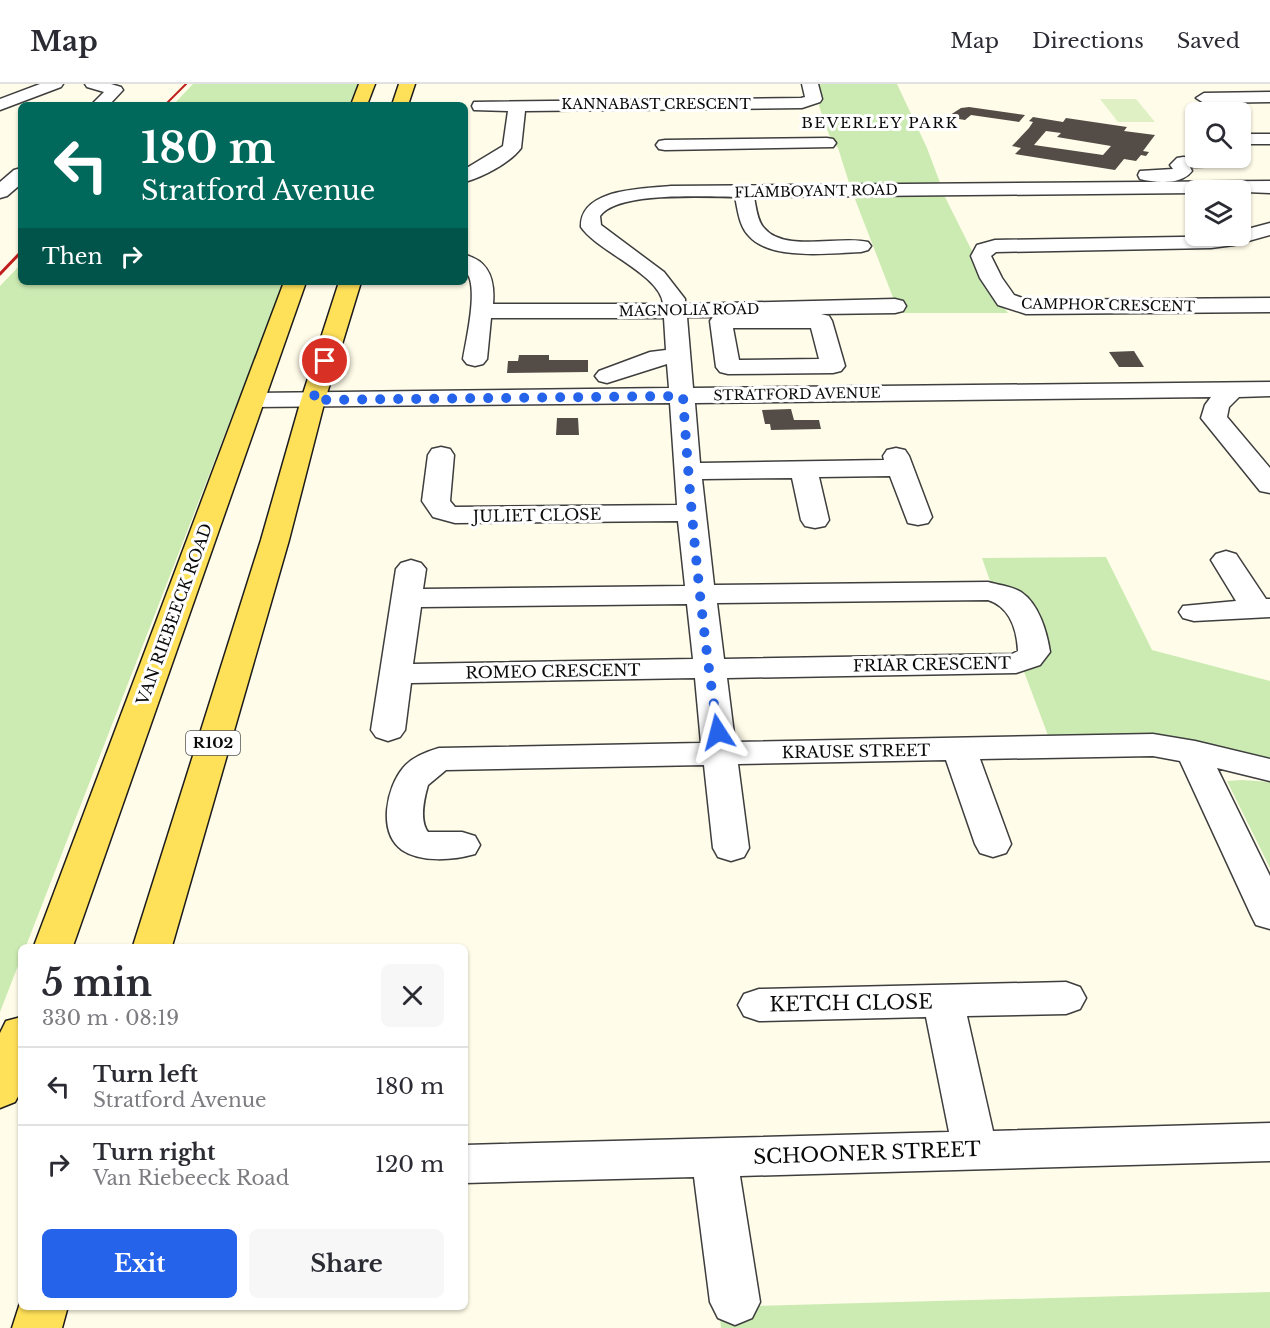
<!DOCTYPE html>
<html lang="en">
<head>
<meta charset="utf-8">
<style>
  :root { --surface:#fff; --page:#f7f7f7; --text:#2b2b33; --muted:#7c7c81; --line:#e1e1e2; --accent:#2563eb }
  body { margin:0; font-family:"Libre Baskerville",serif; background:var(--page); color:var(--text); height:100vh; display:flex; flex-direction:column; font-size:22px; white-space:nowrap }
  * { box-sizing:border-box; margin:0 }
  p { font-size:20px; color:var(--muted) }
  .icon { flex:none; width:33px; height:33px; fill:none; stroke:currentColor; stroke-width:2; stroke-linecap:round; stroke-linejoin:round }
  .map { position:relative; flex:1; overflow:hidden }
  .drawer { position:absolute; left:18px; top:860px; width:450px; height:366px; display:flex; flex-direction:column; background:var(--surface); border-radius:9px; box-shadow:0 2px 4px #0004 }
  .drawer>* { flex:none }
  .banner { position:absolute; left:18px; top:18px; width:450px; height:183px; border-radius:9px; box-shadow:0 2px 4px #0004; background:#00695c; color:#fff; overflow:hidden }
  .tools { position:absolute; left:1185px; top:18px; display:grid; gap:12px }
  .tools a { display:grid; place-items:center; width:66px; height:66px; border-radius:9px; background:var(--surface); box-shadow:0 2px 4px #0004; font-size:30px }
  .pin { position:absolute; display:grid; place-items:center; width:51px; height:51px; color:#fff; margin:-26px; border:3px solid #fff; border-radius:50%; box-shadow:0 2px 6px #0007 }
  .me { position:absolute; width:66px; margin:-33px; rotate:351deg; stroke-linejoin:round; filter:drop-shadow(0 0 4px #0008) }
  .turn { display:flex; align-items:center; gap:21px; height:126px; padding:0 24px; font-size:27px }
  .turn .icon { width:78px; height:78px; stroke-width:2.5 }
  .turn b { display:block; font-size:42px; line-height:51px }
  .then { display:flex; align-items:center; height:57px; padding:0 24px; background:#0003; gap:12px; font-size:22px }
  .round { display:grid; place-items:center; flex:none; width:63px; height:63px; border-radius:9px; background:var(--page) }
  .headline { display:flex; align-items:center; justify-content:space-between; height:102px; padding:0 24px }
  h1 { font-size:36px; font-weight:700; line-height:45px }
  .primary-button { display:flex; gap:12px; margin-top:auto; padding:12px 24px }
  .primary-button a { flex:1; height:69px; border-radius:9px; background:var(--accent); color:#fff; font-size:24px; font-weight:700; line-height:69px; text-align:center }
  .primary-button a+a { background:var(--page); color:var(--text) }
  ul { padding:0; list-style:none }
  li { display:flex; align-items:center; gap:18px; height:78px; padding:0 24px; border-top:2px solid var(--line) }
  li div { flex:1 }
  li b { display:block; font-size:22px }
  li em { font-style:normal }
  header { display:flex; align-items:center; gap:36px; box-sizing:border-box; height:84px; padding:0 30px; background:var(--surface); border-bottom:2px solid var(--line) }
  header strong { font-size:28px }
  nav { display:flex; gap:33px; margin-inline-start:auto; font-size:21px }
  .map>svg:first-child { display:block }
  .green { fill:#ccebb2 }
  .pitch { fill:#dff1c4 }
  .building { fill:#544d47; fill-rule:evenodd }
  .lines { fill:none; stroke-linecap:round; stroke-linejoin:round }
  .minor-casing { stroke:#3e3e3e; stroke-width:3 }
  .major-casing { stroke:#1c1c1c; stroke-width:3 }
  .minor { fill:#fff; fill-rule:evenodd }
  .major { fill:#ffe059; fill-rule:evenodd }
  .rail-far1 { stroke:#c11f1e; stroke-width:2 }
  .rail { stroke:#c11f1e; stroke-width:3 }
  .route { stroke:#2563eb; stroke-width:10; stroke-dasharray:0 18 }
  .labels { text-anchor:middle; stroke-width:6; stroke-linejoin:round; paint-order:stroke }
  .far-street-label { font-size:14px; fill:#0b0b0b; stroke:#fff }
  .far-neighbourhood-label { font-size:15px; letter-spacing:1.5px; fill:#0b0b0b; stroke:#fff }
  .shield { fill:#fff; stroke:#545454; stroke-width:1.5 }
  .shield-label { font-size:15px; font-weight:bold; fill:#0b0b0b }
  .street-label { font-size:16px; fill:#0b0b0b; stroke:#fff }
  .near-street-label { font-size:20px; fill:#0b0b0b; stroke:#fff }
</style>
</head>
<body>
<header>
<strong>Map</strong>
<nav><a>Map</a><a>Directions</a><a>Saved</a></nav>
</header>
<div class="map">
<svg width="1270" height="1244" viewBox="0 0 1270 1244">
  <rect width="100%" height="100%" fill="#fffce9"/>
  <g class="green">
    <path d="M193,0H361L353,21H173Z"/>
    <path d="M816,0H897L927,64L942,104L851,105L838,64L831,56L819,22L821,13Z"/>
    <path d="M943,109L994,211L1008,229H899L853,110Z"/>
    <path d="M21,180V198H284L26,862H21V874L0,928V202Z"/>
    <path d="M1106,473L1152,566L1270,597V676L1189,655L1049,654L1023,585L1008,503L991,500L982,474Z"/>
    <path d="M1242,696L1270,698V784L1227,697Z"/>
    <path d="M1270,1208V1244H721L719,1223Z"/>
  </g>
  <path class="pitch" d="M1100,15H1136L1155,38H1118Z"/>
  <g class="building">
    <path d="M969,23L1025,31L1019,38L971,31L965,36L947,33L961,24Z"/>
    <path d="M1033,33L1063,38L1066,34L1127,43L1124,47L1155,51L1143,67L1149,68L1146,72L1141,71L1136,77L1124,75L1115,86L1015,70L1021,64L1012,62L1029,44L1033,38L1029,37ZM1046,47L1061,49L1057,53L1111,62L1103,71L1034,61Z"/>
    <path d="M1134,267L1144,283H1119L1109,268Z"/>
    <path d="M519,271H549V276H588V288L507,289L508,277H518Z"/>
    <path d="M791,325L794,336H819L821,345L771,346L770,340H765L762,326Z"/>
    <path d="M557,334H578L579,351H556Z"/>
  </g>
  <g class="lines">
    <defs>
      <g id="minor">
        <path d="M40,0H63L61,3L0,26V15Z"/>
        <path d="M85,0H111L121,3L123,6L109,21H91L104,8L87,3Z"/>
        <path d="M802,0H818L822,15L820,18L802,24L525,27L521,64C510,79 483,93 465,98V85L503,62L508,27L474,26L472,22L474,18L801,14L805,13Z"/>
        <path d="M1270,8V18L1204,19L1196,14L1204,9Z"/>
        <rect x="1240" y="50" width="30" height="10"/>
        <path d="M827,54L833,55L836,59L833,63L665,66L659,65L656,61L659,57L665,56Z"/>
        <path d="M1183,73L1219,74L1224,78L1221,82L1190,83L1192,87C1182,101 1156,99 1140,95L1138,91L1140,87L1173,85L1170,81L1177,74Z"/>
        <path d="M21,84V100L7,112L0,114V98L14,86Z"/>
        <path d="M1270,97V109L1196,106V109L754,113C756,122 757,137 764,144C784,169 841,151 868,158L871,162L868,166L861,168C831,169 771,177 749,152C739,142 738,126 735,113C706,113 618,107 600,132L601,141L664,188L685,215V220L895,215L903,217L906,222L903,227L895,229L821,230L829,232L832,237L845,282L841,287L833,289L728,290L720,288L716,283L710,237L713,233H687L693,304L1270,298V312L1239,313L1229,323L1227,333L1270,384V409L1260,407L1201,334L1205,321L1211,313L695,319L700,379L884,376L883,372L887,366L896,364L905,366L909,372L932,433L928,439L918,441L908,439L890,392L819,393L829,436L825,442L815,444L805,442L801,436L792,394L702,395L714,501L988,498C998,501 1011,502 1021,508C1039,520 1047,548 1050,568L1040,581L1016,589L727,594L735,658L1153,650L1195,657L1270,675V697L1217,684L1270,792V845L1256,841L1251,831L1180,677L1153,672L980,675L1011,760L1006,769L993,773L980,769L975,760L946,676L738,680L749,764L744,773L731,777L718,773L713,764L704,681L446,686L428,701C424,715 419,736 428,748H462L475,752L480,761L475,770C454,776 421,779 402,766C377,748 387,703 403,684C412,673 426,668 439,664L701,659L695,594L411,599L405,646L400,653L388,657L376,653L371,646L396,485L401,479L411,476L421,479L426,485L423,505L685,502L678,437L455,439L433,433L422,417L428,371L432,365L441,363L450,365L454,371L450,417L455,423L677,421L670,319L253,323L244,321L241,316L244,311L253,309L669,304L667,280L607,299L599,297L595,292L599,287L650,268L666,266L664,234H491L487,275L483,280L475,282L467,280L463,275C466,256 480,199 465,187V171C490,177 495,197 493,220H663C661,191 597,167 581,143C580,104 643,105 671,102ZM733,244H811L819,275L739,276ZM988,516C1010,523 1017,546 1018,567L1012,570L724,575L717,519ZM687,520L693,575L413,580L421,523Z"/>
        <path d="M1270,139V151L1234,161L1211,164L996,168L991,172L1002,194L1014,211L1028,216L1270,214V228L1026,230L998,221L980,194L971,172L977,161L995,156L1240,152V147Z"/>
        <path d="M1226,467L1236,470L1266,515H1270V533L1194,537L1183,534L1179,528L1183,522L1236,517L1211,476L1216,470Z"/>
        <path d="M1066,898L1080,903L1086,914L1080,925L1066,930L967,932L993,1047L1270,1039V1077L740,1092L760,1218L752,1234L735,1241L718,1234L710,1218L694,1093L465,1099V1061L949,1048L926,933L759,937L744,932L738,921L744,910L759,905Z"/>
      </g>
      <g id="major">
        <path d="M359,0H375L367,21H351Z"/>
        <path d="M399,0H415L408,21H392Z"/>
        <path d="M284,198H306L73,862H34Z"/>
        <path d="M339,198H361L325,316L289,456L172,862H133L261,456L301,316Z"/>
        <path d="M21,933V1007L15,1018L0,1024V949L6,937Z"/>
        <path d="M21,1216V1222H68L62,1244H12Z"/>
      </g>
    </defs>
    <use href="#minor" class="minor-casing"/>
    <use href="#major" class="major-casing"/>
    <use href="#minor" class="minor"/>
    <use href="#major" class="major"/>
    <path class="rail-far1" d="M165,21L186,0"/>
    <path class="rail" d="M0,190L21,168"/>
  </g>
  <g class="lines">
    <path class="route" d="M325,277L313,316L683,312C690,424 701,537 718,648"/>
  </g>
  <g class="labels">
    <g class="far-street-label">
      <text x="656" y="25">KANNABAST CRESCENT</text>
      <text transform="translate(816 107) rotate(-1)" y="5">FLAMBOYANT ROAD</text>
      <text transform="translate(1108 221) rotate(1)" y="5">CAMPHOR CRESCENT</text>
      <text transform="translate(689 226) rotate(-1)" y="5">MAGNOLIA ROAD</text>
      <text transform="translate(797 310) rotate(-1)" y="5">STRATFORD AVENUE</text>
    </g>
    <g class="far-neighbourhood-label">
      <text x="880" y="44">BEVERLEY PARK</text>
    </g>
    <rect class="shield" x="186" y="647" width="54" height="24" rx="4.5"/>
    <g class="shield-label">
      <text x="213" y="664">R102</text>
    </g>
    <g class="street-label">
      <text transform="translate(537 431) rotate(-1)" y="6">JULIET CLOSE</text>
      <text transform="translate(174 530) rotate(-70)" y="6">VAN RIEBEECK ROAD</text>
      <text transform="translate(932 580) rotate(-1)" y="6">FRIAR CRESCENT</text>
      <text transform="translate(553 587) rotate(-1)" y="6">ROMEO CRESCENT</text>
      <text transform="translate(856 667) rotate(-1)" y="6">KRAUSE STREET</text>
    </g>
    <g class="near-street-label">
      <text transform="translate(851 919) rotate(-1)" y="7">KETCH CLOSE</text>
      <text transform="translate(867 1069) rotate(-2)" y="7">SCHOONER STREET</text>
    </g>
  </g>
</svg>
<div class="tools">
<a><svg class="icon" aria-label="search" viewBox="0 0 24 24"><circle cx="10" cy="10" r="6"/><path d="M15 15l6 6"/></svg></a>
<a><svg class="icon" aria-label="layers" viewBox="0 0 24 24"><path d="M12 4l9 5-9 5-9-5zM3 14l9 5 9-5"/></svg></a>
</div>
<div class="pin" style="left:325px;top:277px;background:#d93025"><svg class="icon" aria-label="arrive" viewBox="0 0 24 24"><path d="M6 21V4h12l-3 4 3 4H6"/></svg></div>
<svg class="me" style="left:718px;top:648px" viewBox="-20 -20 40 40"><path d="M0-17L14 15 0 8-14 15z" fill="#2563eb" stroke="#fff" stroke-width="4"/></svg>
<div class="banner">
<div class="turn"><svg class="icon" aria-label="left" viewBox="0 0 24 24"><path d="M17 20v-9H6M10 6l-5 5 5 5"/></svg><div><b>180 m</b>Stratford Avenue</div></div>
<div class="then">Then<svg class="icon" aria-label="right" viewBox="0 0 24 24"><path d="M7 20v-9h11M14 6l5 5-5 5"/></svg></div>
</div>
<section class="drawer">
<div class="headline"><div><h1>5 min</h1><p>330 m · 08:19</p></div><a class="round"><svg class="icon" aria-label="close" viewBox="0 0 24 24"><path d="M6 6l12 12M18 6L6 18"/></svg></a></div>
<ul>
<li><svg class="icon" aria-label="left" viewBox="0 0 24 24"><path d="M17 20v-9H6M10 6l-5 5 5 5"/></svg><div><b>Turn left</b><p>Stratford Avenue</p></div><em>180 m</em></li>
<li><svg class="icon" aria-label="right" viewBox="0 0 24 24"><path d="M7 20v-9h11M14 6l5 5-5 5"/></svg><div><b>Turn right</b><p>Van Riebeeck Road</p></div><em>120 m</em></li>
</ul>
<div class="primary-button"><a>Exit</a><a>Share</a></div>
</section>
</div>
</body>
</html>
